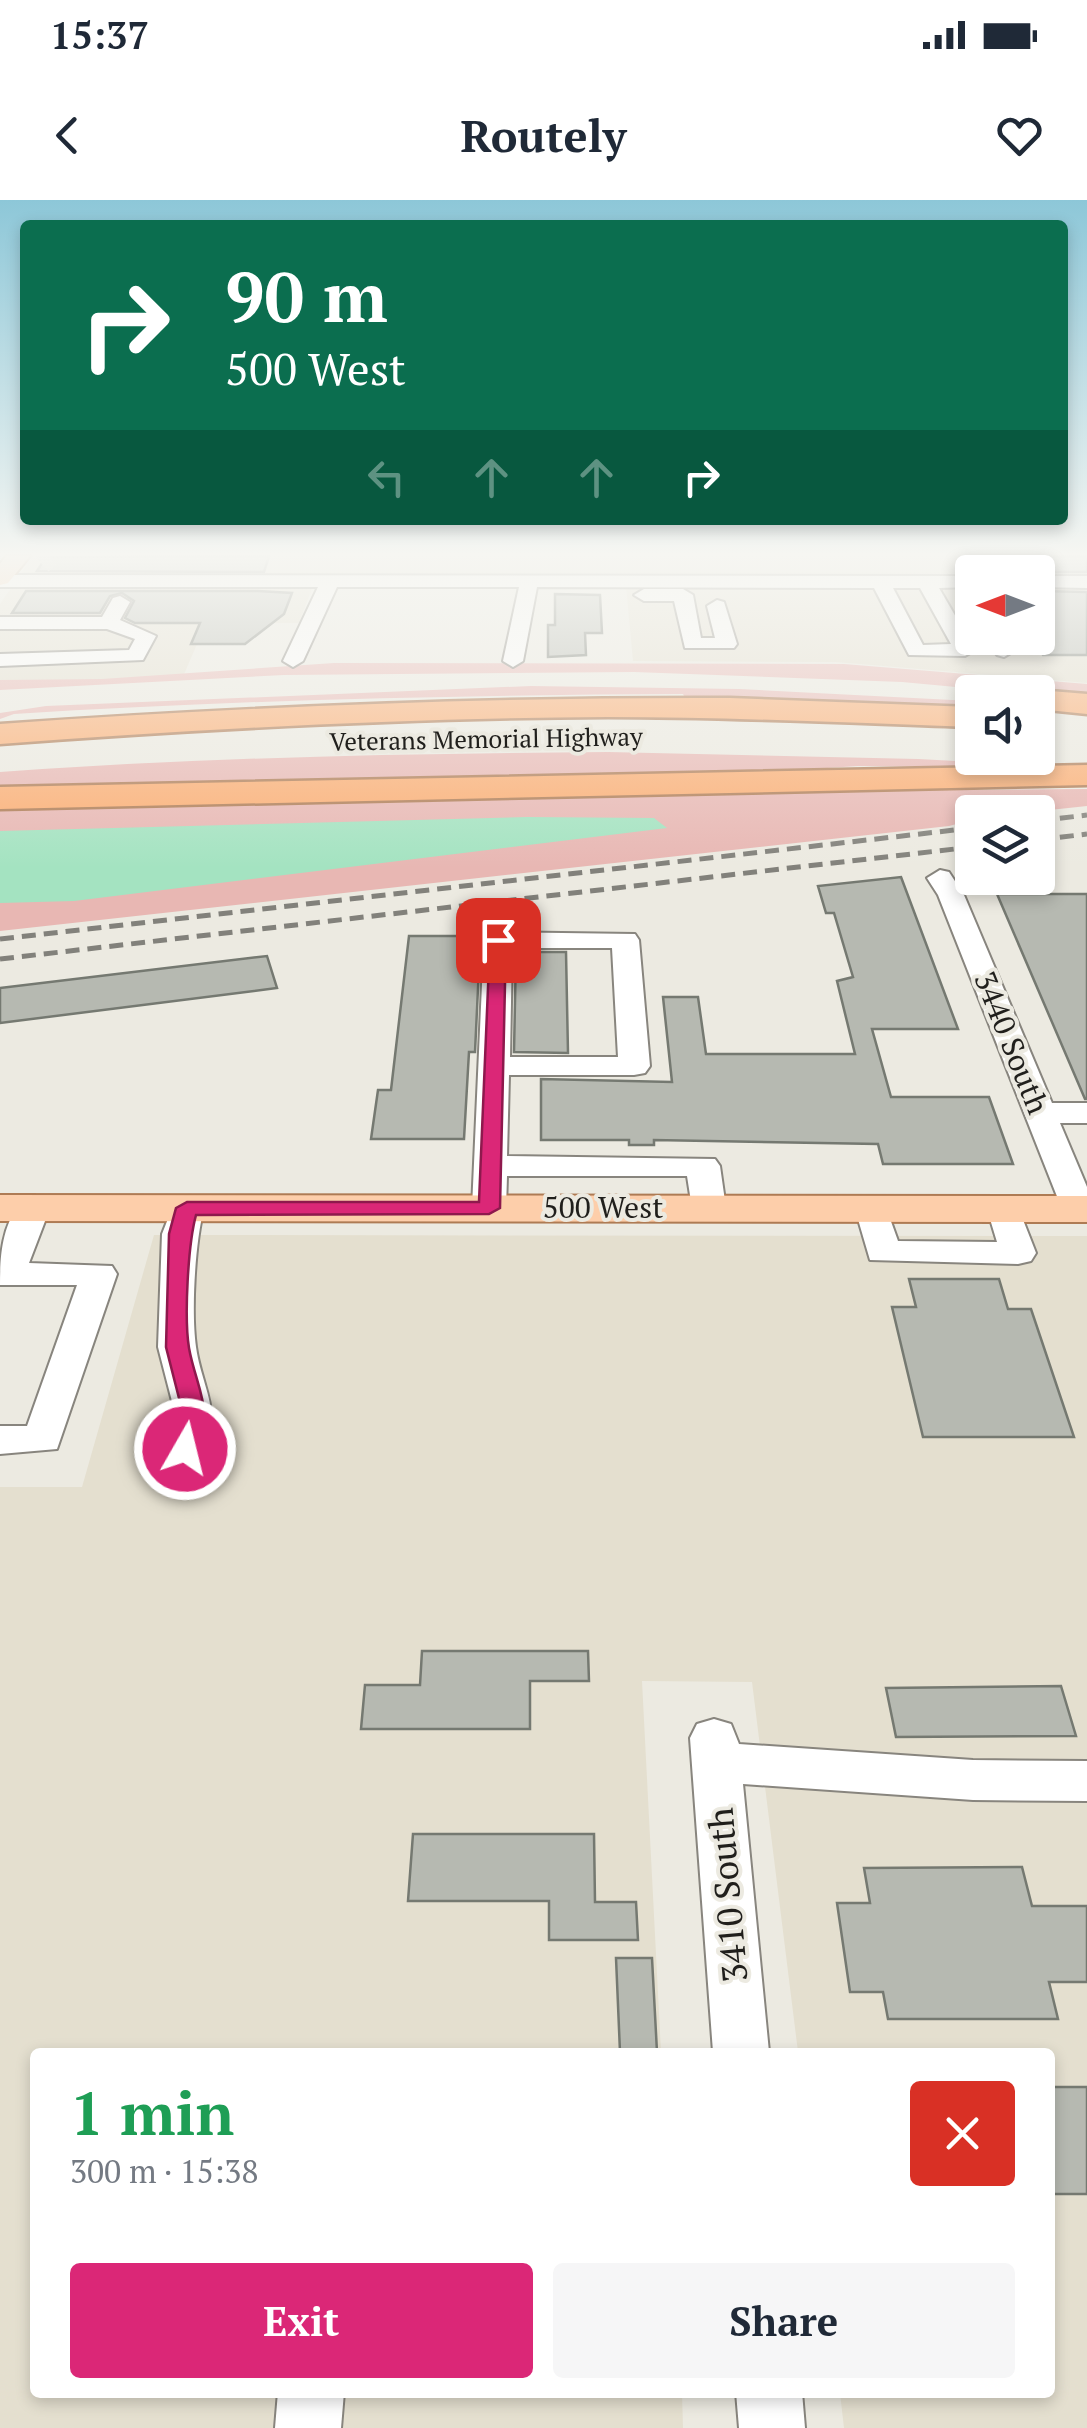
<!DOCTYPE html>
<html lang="en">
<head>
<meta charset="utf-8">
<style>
  :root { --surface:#fff; --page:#f6f6f7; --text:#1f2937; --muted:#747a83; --accent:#db2777 }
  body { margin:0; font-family:"PT Serif",serif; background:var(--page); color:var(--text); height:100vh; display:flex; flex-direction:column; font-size:38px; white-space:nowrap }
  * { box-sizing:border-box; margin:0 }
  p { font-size:32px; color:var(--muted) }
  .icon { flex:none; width:55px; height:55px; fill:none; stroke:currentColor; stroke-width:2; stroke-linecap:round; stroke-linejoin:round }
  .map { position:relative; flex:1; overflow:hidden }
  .drawer { position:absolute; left:30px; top:1848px; width:1025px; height:350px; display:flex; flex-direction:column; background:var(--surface); border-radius:10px; box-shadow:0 5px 15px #0003 }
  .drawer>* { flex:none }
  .guide { position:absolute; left:20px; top:20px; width:1048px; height:305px; border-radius:10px; box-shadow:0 5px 15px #0003; background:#0b6e4f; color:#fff; overflow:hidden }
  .needle { width:65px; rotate:270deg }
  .controls { position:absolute; left:955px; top:355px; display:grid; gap:20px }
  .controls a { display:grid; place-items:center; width:100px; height:100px; border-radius:10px; background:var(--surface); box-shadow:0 5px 15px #0003; font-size:50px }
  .pin { position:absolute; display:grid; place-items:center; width:85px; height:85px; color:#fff; margin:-42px; border-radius:20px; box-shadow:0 5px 15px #0006 }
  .me { position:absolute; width:110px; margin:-55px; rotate:8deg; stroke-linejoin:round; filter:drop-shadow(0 0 8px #0008) }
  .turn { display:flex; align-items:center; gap:35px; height:210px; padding:0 40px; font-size:45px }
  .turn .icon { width:130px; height:130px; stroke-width:2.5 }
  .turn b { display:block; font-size:70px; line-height:85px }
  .lanes { display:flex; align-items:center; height:95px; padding:0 40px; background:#0003; justify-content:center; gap:50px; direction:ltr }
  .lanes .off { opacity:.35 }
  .round { display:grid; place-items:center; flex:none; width:105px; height:105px; border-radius:10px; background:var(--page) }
  .head { display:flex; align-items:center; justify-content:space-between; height:170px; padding:0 40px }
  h1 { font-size:60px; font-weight:800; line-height:75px; color:#1e9e55 }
  .cta { display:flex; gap:20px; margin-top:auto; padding:20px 40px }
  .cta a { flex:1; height:115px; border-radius:10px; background:var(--accent); color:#fff; font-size:40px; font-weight:800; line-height:115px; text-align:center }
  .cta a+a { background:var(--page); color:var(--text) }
  .status { display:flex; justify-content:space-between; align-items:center; height:70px; padding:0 50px; background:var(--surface); direction:ltr }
  .status svg { height:28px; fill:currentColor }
  header { display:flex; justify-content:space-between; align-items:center; height:130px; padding:0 40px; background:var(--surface); font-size:45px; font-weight:800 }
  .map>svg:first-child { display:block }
  .built { fill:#e4dfcf; fill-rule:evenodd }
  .green { fill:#e8b7b3 }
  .water { fill:#a4e3c1 }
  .building { fill:#b6b9b1; stroke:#757971; stroke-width:2.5 }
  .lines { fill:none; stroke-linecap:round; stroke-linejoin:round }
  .minor-tunnel { stroke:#c3c1ba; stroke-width:20; stroke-dasharray:20 10; stroke-linecap:butt }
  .minor-casing { stroke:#88857e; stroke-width:4 }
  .major-casing { stroke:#ae7b54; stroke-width:4 }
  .highway-casing { stroke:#ae7b54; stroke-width:5 }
  .minor { fill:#fff; fill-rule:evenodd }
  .major { fill:#fdceaa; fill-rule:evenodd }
  .highway { fill:#fbad72; fill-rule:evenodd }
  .rail { stroke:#82817b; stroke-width:5; stroke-dasharray:14 8; stroke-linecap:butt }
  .route { fill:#db2777; stroke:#8e194d; stroke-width:2.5 }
  .labels { text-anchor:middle; stroke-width:8; stroke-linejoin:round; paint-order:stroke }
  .far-street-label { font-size:25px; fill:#201f1c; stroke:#eceae1 }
  .street-label { font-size:30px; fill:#201f1c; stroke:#eceae1 }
  .near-street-label { font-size:35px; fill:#201f1c; stroke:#eceae1 }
</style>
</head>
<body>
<div class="status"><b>15:37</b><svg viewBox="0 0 49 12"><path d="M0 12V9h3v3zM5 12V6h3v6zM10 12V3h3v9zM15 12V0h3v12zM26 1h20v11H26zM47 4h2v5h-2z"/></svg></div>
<header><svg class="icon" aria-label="back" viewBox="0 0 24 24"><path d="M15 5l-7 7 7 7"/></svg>Routely<svg class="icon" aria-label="heart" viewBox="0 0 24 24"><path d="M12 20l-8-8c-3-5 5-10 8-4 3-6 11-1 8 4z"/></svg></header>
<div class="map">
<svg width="1087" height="2228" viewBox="0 0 1087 2228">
  <rect width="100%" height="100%" fill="#eceae1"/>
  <g class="built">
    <path d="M33,356H1087V483L836,462L633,461L625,375H317L299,423H206L182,479L0,485V404ZM972,372H1038V438H972Z"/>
    <path d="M154,1035L1087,1036V2228H844L840,2193L1050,2192V1852H798L752,1482L642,1481L661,1852H35V2192L682,2193L683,2228H0V1287H82Z"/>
  </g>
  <g class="green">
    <path d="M334,463L844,464L1087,484V499L902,482L634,472L284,475L0,490V480L102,479Z"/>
    <path d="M531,486L739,489L972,501V506L685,498L683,494C460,495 238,500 14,514L0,519V513L46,506Z"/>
    <path d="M608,552L918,559L1087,568L858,566L750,573L0,592V572C202,557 406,554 608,552Z"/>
    <path d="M932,584L963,590L1087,589V606L1031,612H972V620L949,626L0,731V610Z"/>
  </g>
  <path class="water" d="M527,617L654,618L667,628L74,701L0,703V631Z"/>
  <g class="building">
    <path d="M269,356L264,372L37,371L46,357Z"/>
    <rect x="1038" y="356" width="49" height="16"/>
    <path d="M26,391H258L292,393L284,414L245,444H191L200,423H135L125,418L134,401L122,393L110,396L100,413H12Z"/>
    <path d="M1038,391L1087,392V455H1043L1038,446Z"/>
    <path d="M555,394L600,395L602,433H585L586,455L548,457V425H555Z"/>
    <path d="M901,677L958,829H872L891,897H989L1013,964H883L878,944L654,940V945H629V940H541V879L672,882L663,797H698L706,854H855L837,781L853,777L834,713H826L818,686Z"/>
    <path d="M997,694H1087V899H1085Z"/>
    <path d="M409,736H475V746H480L475,852H469L464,939H371L378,890H391Z"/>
    <path d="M516,752H566L568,853L514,852Z"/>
    <path d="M267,756L277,788L0,823V788Z"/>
    <path d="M909,1079H999L1008,1109H1031L1074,1237H923L892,1107H916Z"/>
    <path d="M422,1451H588L589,1481H530V1529H361L365,1485H420Z"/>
    <path d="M1061,1486L1076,1536L896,1537L886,1488Z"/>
    <path d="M413,1634H594L595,1702H636L638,1740H549V1701H408Z"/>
    <path d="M1022,1667L1032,1706H1087V1782H1049L1058,1819H888L883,1792H850L837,1703H870L864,1668Z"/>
    <path d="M616,1758H652L657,1852H620Z"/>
    <rect x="1050" y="1887" width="37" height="107"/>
  </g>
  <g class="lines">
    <path class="minor-tunnel" d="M42,364L50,357"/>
    <defs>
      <g id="minor">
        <path d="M0,375L972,376V387L939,388L975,450L965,456L909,455L874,388L537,387L523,461L513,467L503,461L519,387H337L303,461L293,467L283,461L318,387H0ZM893,388H920L951,444L923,445Z"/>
        <path d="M1087,376V388L1038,387V376Z"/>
        <path d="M683,389L693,395L701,438H715L707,406L717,400L724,402L737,444L734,448H685L674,401H644L634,395L644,389Z"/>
        <path d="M120,396L130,402L120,420L156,436L143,460L0,466V454L129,450L135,439L107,429H0V417H102L113,398Z"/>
        <path d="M987,438H1007L1014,451L1004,457L997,455Z"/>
        <path d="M940,670L949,672L964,695L1052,903H1087V923H1060L1087,987V1017L1067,1016L1062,1009L938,695L927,678Z"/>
        <path d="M498,732L635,734L639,740L650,866L645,873L634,875H509L507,956L715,959L720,966L726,1008L721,1015L709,1018L697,1015L692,1008L687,976H507L506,1008L501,1015L489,1018L477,1015L472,1008L484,740ZM512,748H612L618,857H510Z"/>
        <path d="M33,998L45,1001L50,1008L29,1063L112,1066L117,1074L57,1249L0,1254V1226H27L77,1085H0C0,1054 2,1027 21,1001Z"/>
        <path d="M187,998L199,1001L204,1008C195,1043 191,1111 196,1147C202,1190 226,1216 199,1259L185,1263L171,1259L165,1249L174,1209L158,1147L162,1034L175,1001Z"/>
        <path d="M872,999L884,1002L898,1041L997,1042L987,1009L992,1002L1004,999L1016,1002L1036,1053L1031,1061L1018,1064L870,1060L855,1009L860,1002Z"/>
        <path d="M714,1519L731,1524L739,1544L973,1560L1087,1561V1601L973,1600L743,1584L769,1852H713L690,1538L697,1524Z"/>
        <path d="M278,2192H344L341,2228H275Z"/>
        <path d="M736,2192H802L805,2228H739Z"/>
      </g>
      <g id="major">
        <path d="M6,356H30L8,383L0,385V364Z"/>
        <path d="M0,995L1087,996V1022L0,1021Z"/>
      </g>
      <g id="highway">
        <path d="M1038,490L1087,494V514L1038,509V492H1030Z"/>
        <path d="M730,498L972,507V527C851,523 729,517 608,517C405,518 202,529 0,544V524C243,507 486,497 730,498Z"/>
        <path d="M1087,565V585L0,609V587Z"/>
      </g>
    </defs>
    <use href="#minor" class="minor-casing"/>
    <use href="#major" class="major-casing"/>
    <use href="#highway" class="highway-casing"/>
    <use href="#minor" class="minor"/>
    <use href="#major" class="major"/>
    <use href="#highway" class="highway"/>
    <g class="rail">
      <path d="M1038,621L1087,615"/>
      <path d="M1038,640L1087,634"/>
      <path d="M0,739L972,628"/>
      <path d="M0,759L972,647"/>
    </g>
  </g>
  <linearGradient id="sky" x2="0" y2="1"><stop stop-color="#8dc7d8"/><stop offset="0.53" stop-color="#f6f6f2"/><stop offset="1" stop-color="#f6f6f2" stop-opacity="0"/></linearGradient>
  <rect width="1087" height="668" fill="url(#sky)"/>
  <path class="route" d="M498,735L506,740L500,1008L489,1014L196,1015C188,1045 184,1117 189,1148C196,1188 217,1214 194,1255H176L173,1249L182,1210L166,1147L169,1034L176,1008L187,1002H479L490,740Z"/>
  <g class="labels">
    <g class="far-street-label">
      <text transform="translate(486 539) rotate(-1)" y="9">Veterans Memorial Highway</text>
    </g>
    <g class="street-label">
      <text transform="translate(1011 843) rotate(68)" y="10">3440 South</text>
      <text x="603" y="1018">500 West</text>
    </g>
    <g class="near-street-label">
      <text transform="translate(728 1695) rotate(-95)" y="12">3410 South</text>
    </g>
  </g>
</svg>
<div class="controls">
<a><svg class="needle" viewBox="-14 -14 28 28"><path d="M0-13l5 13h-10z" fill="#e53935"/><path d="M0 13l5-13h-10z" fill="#747a83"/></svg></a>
<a><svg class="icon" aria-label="sound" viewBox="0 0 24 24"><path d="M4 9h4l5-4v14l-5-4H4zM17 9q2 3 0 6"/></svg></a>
<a><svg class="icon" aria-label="layers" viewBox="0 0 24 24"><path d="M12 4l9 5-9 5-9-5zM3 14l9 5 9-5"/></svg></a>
</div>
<div class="pin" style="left:498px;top:740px;background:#d93025"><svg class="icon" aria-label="arrive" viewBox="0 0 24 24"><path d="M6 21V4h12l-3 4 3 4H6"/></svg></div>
<svg class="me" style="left:185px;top:1249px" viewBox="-20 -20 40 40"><circle r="17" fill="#db2777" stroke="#fff" stroke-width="3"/><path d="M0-11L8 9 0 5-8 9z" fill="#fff"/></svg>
<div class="guide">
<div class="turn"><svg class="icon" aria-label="right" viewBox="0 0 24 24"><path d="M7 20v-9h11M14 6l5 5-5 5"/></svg><div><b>90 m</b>500 West</div></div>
<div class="lanes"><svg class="icon off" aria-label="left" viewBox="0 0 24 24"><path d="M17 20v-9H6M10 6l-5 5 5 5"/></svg><svg class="icon off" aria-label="ahead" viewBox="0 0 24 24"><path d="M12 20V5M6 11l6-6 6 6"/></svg><svg class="icon off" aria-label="ahead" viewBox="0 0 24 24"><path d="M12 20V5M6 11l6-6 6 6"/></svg><svg class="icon" aria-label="right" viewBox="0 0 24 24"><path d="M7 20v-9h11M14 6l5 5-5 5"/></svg></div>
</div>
<section class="drawer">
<div class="head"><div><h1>1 min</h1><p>300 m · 15:38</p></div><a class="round" style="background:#d93025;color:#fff"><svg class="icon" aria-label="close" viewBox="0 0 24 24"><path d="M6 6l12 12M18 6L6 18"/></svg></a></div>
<div class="cta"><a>Exit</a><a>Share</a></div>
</section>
</div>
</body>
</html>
